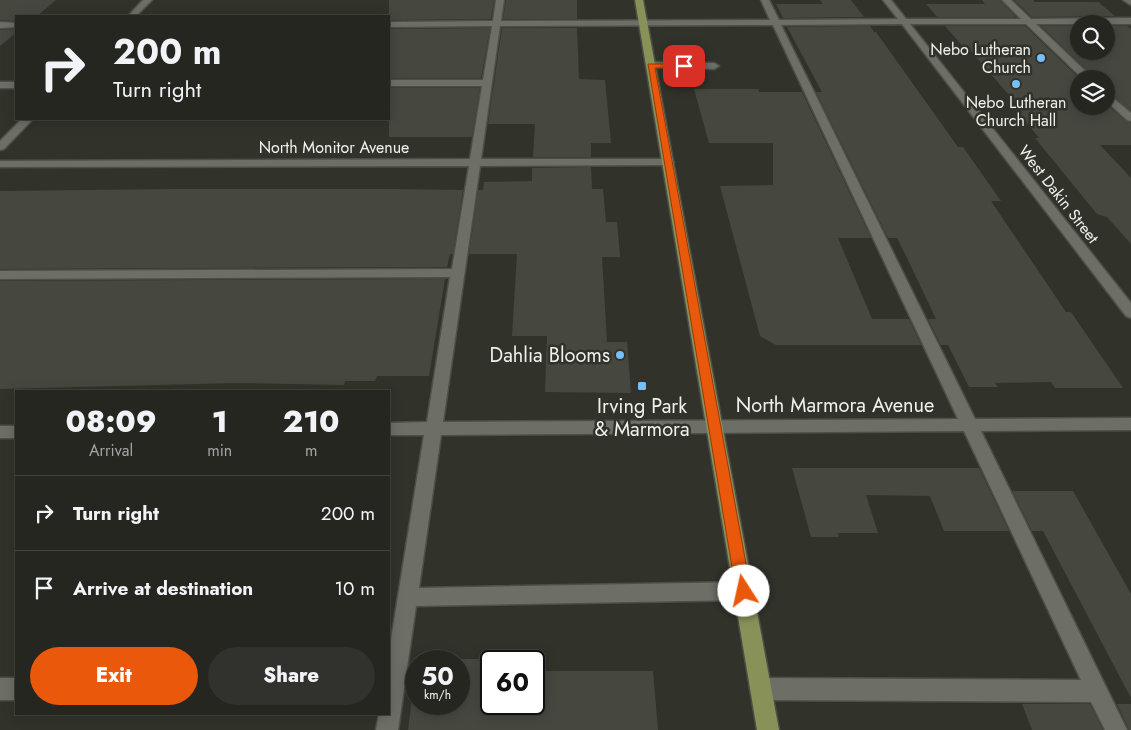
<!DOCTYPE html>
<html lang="en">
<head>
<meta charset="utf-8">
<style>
  :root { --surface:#252620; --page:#31322d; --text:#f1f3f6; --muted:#a3a5a5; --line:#42433e; --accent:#ea580c }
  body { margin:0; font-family:Jost,sans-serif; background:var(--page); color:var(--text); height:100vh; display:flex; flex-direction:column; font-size:19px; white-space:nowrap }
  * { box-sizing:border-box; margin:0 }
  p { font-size:16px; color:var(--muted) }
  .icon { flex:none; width:28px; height:28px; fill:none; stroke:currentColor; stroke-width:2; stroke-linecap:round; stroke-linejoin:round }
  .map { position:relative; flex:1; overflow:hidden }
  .sheet { position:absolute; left:15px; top:390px; width:375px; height:325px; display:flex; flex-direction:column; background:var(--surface); border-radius:0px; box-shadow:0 2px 12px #0003,0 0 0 1px var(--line) }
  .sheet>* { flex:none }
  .guide { position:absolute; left:15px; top:15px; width:375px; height:105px; border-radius:0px; box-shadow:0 2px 12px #0003,0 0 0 1px var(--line); background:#252620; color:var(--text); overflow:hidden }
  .fabs { position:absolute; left:1070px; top:15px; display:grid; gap:10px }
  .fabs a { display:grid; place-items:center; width:45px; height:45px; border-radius:50%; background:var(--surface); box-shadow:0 2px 12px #0003,0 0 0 1px var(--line); font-size:25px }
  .speed { position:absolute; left:405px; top:650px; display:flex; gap:10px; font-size:25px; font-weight:700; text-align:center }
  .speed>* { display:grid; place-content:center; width:65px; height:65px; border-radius:50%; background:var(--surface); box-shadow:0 2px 12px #0003,0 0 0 1px var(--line); line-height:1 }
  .speed small { font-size:12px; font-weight:400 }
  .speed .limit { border:2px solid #111; border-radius:8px; background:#fff; color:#111 }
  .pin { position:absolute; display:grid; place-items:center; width:42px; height:42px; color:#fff; margin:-21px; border-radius:10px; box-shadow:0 2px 8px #0006 }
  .me { position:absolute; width:55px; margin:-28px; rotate:350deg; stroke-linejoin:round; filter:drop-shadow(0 0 4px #0008) }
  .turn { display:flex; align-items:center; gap:18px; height:105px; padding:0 15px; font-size:22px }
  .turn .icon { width:65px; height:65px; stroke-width:2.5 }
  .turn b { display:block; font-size:35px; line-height:42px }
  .eta { display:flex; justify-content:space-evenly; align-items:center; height:85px; text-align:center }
  .eta b { font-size:30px; font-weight:800; line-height:35px }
  .cta { display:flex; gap:10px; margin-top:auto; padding:10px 15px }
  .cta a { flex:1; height:58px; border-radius:30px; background:var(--accent); color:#fff; font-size:20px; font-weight:800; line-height:58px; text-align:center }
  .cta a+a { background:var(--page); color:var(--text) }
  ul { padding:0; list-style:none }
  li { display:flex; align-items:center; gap:15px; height:75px; padding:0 15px; border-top:1px solid var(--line) }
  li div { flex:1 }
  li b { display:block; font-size:19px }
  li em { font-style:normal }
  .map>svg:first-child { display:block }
  .building { fill:#464840 }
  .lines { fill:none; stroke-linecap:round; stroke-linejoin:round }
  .minor-casing { stroke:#4d4e47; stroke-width:3 }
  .major-casing { stroke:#4d4e47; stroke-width:3 }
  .minor { fill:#6d6f66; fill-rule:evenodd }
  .major { fill:#879158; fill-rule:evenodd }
  .route { fill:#ea580c; stroke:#983908 }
  .poi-dot { fill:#77bff7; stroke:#31332b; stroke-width:2 }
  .labels { text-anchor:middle; stroke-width:5; stroke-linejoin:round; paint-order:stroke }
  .far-poi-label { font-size:16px; fill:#f0f1ec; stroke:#31332b; text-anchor:end }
  .far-street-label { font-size:16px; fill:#f0f1ec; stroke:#31332b }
  .poi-label { font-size:20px; fill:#f0f1ec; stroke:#31332b; text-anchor:end }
  .street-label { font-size:20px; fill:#f0f1ec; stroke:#31332b }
</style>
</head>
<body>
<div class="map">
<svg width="1131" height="730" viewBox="0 0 1131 730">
  <rect width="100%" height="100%" fill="#31332b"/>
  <g class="building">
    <path d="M0,0H56L37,16H16V21L0,20Z"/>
    <path d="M389,0H494L491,19L389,20Z"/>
    <path d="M506,0H577V19H503Z"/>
    <path d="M820,0H851L864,17L783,18L776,4H823Z"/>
    <path d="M982,0H1000L1016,17H937L926,4H985Z"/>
    <path d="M1014,0H1033L1035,2H1098L1115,16L1032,17Z"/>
    <path d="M870,26L874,32H876L958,147H963L1001,201H991L1066,312H1071L1123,388H1055L1051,382L995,383L998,387H969L948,345H941L928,319H936L908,260L897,238H888L816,92H822L787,27Z"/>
    <path d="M945,26H1025L1080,79L1079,106H1106V104L1126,121L1131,123V145H1100L1131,178V244L1107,217L1097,214L1035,138H1039L1016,109H1021L970,50H966Z"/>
    <path d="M1041,26H1079V51H1106V26H1127L1131,29V111L1106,90V79H1096Z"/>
    <path d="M490,28L481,78H389V29Z"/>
    <path d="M502,28H577L579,79L605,80L611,143H591V157H533L535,124H488Z"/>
    <path d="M16,29V33L0,46V30Z"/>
    <path d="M389,88H480L472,137H389Z"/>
    <path d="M694,89H758L759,92H802L871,238H838L872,319H909L921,345H776L760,336L720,186L773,185V143H709Z"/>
    <path d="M591,167L592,189H603L606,222H617L620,257H602L607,342H627L631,393L545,392L547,336H512L517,254H469L478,190H483L484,182L532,181V168Z"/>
    <path d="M176,189H389L463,190L453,254H450L447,267L0,269V191Z"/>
    <path d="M445,279L429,376H377L375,381H345L344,385L236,383L0,389V281Z"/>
    <path d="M792,468H979L1009,531H944L930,496L866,495L878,533H838L839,537H811Z"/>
    <path d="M1012,491H1073L1131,594V698L1043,531H1032Z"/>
    <path d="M417,659H514V661H491V704H534V671H653L658,730H408L416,666V704H459V661H417Z"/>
    <path d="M1022,704H1090L1103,730H1032Z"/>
    <path d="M1117,704H1131V730H1129Z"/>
  </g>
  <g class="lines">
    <defs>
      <g id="minor">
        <path d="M143,0H152L136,16H128Z"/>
        <path d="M496,0H504L501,21L770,20L761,0H769L779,20L898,19L883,0H891L906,19H1021L1002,0H1011L1031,19L1131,18V24H1036L1094,79H1083L1026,24H910L1131,303V318L1126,316L902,24L781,25L975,419L1131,418V430L981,431L1127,730H1105L1091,702L761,700L753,697L750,689L753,681L761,678L1081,680L964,431L441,435L419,588L744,582L751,585L754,591L751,597L744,600L416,606L398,730H376L379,714H389V652L424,435H389V423L427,422L450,277L0,279V271L452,269L469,166L0,167V161L470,159L482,86H389V80H483L492,26L389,27V22L493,21ZM773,25L958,419L443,422L480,166L668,165L674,162L668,159H481L500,26Z"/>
        <path d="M1123,0H1131V5Z"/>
        <path d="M0,22L16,23V27L0,28Z"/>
        <path d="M651,62L714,63L719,66L714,69L648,67V63Z"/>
        <rect x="0" y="82" width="16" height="6"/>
        <path d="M1106,92L1131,113V121L1127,120L1106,101Z"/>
        <path d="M22,119H33L4,149L0,150V141Z"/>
        <rect x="0" y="426" width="16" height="12"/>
        <rect x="0" y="678" width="16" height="22"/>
      </g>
      <path id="major" d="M635,0H643L779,730H757Z"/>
    </defs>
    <use href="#minor" class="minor-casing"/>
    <use href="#major" class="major-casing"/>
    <use href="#minor" class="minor"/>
    <use href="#major" class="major"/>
  </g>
  <path class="route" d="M648,64H684L687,66L684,68H655L751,591L749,596L744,598L738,596L736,591Z"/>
  <g class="poi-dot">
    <circle cx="1041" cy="58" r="5"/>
    <circle cx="1016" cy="84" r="5"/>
    <circle cx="620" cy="355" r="5"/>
    <rect x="637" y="381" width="10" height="10" rx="2.5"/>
  </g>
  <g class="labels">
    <g class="far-poi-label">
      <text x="1031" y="55">Nebo Lutheran<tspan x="1031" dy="18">Church</tspan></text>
      <text x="1016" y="108" text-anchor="middle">Nebo Lutheran<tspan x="1016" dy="18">Church Hall</tspan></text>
    </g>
    <g class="far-street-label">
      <text x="334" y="153">North Monitor Avenue</text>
      <text transform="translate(1059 194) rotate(52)" y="6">West Dakin Street</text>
    </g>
    <g class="poi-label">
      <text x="610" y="362">Dahlia Blooms</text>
      <text x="642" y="413" text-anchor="middle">Irving Park<tspan x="642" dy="23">&amp; Marmora</tspan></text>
    </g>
    <g class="street-label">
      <text x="835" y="412">North Marmora Avenue</text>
    </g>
  </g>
</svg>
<div class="fabs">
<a><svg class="icon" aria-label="search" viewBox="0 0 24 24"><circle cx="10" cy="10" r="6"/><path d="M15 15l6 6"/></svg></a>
<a><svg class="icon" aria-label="layers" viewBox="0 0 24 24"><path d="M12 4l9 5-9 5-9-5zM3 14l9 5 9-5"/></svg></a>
</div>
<div class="speed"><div>50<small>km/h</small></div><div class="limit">60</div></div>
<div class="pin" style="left:684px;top:66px;background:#d93025"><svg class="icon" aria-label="arrive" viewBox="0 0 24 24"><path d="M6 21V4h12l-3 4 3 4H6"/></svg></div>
<svg class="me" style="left:744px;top:591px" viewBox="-20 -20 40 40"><circle r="19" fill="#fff"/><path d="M0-13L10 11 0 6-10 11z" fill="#ea580c"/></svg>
<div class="guide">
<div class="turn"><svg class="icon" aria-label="right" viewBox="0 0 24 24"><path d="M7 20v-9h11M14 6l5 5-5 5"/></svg><div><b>200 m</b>Turn right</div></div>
</div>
<section class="sheet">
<div class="eta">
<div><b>08:09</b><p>Arrival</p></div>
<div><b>1</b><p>min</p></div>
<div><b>210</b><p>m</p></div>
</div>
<ul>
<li><svg class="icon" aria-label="right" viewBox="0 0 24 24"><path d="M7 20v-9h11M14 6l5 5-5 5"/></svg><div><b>Turn right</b></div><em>200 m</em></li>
<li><svg class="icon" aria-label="arrive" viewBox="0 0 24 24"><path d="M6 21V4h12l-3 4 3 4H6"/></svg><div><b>Arrive at destination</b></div><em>10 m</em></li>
</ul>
<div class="cta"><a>Exit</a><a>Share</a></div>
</section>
</div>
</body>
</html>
